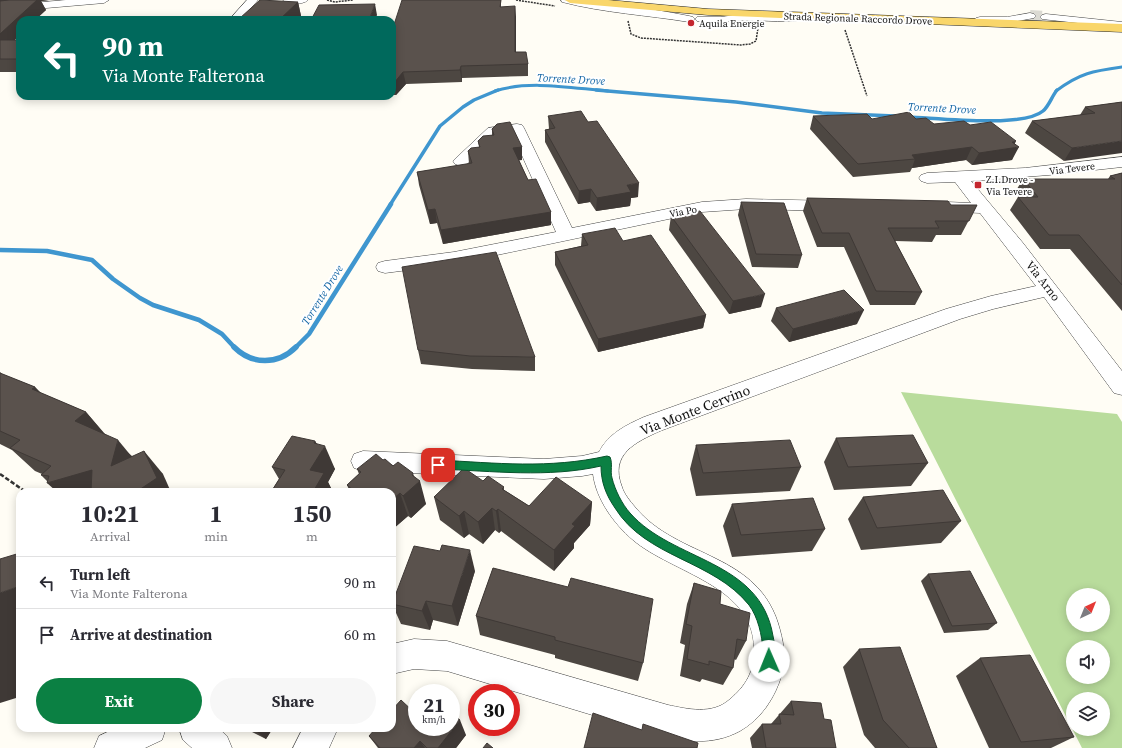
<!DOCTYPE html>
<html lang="en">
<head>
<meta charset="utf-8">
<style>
  :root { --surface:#fff; --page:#f7f7f7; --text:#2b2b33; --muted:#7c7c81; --line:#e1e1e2; --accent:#0b8043 }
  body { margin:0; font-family:"Source Serif 4",serif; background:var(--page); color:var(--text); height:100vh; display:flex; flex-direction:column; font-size:15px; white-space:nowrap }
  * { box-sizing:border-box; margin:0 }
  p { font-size:13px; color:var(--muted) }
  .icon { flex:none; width:22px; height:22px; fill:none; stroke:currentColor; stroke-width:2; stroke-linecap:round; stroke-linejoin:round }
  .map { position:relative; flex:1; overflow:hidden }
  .drawer { position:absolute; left:16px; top:488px; width:380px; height:244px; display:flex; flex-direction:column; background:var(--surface); border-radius:12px; box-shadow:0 2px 10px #0003 }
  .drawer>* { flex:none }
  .top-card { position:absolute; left:16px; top:16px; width:380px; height:84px; border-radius:12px; box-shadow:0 2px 10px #0003; background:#00695c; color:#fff; overflow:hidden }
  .needle { width:26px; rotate:43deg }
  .fabs { position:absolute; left:1066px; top:588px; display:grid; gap:8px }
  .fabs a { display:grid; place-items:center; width:44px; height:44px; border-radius:50%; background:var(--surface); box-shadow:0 2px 10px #0003; font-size:20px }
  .speed { position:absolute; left:408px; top:684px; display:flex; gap:8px; font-size:20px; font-weight:700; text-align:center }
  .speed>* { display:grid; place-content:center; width:52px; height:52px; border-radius:50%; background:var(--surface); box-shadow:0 2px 10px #0003; line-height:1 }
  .speed small { font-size:10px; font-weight:400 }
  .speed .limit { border:6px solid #d22; background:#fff; color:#111 }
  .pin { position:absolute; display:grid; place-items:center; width:34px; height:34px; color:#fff; margin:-17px; border-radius:8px; box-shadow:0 2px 6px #0006 }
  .me { position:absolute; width:44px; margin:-22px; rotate:359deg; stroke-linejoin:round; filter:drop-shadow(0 0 3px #0008) }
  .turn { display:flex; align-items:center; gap:14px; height:84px; padding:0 20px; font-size:18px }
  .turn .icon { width:52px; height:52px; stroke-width:2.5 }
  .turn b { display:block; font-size:28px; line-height:34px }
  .eta { display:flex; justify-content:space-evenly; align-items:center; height:68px; text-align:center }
  .eta b { font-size:24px; font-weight:700; line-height:28px }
  .primary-button { display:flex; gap:8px; margin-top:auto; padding:8px 20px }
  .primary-button a { flex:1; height:46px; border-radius:24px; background:var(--accent); color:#fff; font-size:16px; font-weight:700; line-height:46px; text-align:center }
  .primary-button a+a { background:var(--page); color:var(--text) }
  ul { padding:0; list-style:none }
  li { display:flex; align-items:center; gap:12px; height:52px; padding:0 20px; border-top:1px solid var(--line) }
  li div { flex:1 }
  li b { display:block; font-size:15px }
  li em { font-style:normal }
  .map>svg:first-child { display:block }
  .forest { fill:#b9dc9c; fill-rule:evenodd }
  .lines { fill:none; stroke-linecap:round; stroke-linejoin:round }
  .stream-far3 { stroke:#3f96cf; stroke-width:3 }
  .stream-far2 { stroke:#3f96cf; stroke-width:3.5 }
  .stream-far1 { stroke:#3f96cf; stroke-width:4.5 }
  .stream { stroke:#3f96cf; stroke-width:5.5 }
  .minor-tunnel { stroke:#dbdad3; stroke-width:12; stroke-dasharray:12 6; stroke-linecap:butt }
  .minor-casing { stroke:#444; stroke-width:1 }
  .major-casing { stroke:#222; stroke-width:1 }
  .path-far1 { stroke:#333; stroke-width:1.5; stroke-dasharray:2 1; stroke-linecap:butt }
  .path { stroke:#333; stroke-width:2.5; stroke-dasharray:4.5 2; stroke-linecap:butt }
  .minor { fill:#fff; fill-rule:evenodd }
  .major { fill:#f9d66b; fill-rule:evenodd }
  .wall { fill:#4d4742 }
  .shaded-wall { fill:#3f3936 }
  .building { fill:#5a524d; stroke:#3f3936 }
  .route { fill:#0b8043; stroke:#07532c }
  .poi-dot { fill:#c4262e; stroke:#fff; stroke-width:1.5 }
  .labels { text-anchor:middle; stroke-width:4; stroke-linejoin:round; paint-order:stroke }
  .far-street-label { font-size:10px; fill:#111; stroke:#fff }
  .far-poi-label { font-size:10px; fill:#111; stroke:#fff; text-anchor:start }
  .far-water-label { font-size:11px; font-style:italic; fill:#1768a6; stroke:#fff }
  .street-label { font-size:12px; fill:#111; stroke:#fff }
  .near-street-label { font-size:14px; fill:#111; stroke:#fff }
</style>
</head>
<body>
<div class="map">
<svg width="1122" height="748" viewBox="0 0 1122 748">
  <rect width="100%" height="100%" fill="#fffdf5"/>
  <path class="forest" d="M901,392L1117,414L1122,422V748H1082ZM1073,595H1103V625H1073ZM1073,647H1103V677H1073ZM1073,699H1103V729H1073Z"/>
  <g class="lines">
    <g class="stream-far3">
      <path d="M495,91C530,80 571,88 608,91"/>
      <path d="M1056,91C1080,73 1093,71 1122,67"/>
    </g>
    <g class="stream-far2">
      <path d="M596,90L736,102L822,113L895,116"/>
      <path d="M909,117C937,118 1023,128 1043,111C1049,106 1052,96 1057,90"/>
      <path d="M390,205L440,126L463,107L474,100L498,90"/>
    </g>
    <g class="stream-far1">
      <path d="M0,250L47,251L92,260L113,279L140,298L153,305L199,320L222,334L235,348"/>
      <path d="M295,348L309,334L391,204"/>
    </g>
    <path class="stream" d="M234,347C252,365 278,365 296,347"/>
    <path class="minor-tunnel" d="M1030,16L1046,17"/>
    <defs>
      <g id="minor">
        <path d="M66,0H109L104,3L0,12V6Z"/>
        <path d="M247,0H258L241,20H229Z"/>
        <path d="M283,0H308C303,5 288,5 283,0Z"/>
        <path d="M561,0C603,0 647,8 689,16L693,17L695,19L693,21L689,22C647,15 604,13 562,2Z"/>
        <path d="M807,13L811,14L813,16L811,18C789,24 766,20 743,20C727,21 713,25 697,21L695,19L697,17H721L742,14L786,15Z"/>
        <path d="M1030,13L1034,14L1036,16L1034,18L1007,23H980L976,22L974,20L976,18L980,17H1007Z"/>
        <path d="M1046,14L1122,22V28L1042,19L1040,17L1042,15Z"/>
        <path d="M517,124L522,125L524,128L572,228L702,202L746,199L834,201L840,202L842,206L840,210L834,211L746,209L702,212L454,264L385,273L378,271L376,267L378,263L385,261L454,252L556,232L512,133L497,135L467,164L461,166L455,164L453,161L488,128Z"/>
        <path d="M1122,157V167L1049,175L971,181L1023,243L1122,371V395L1114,393L1044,297L993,309L960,319L660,431C636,442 609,454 622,487C624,494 630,501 635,507C678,560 760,551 780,630C784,645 786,659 782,674C775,698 761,719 740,731C712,746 684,742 655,734L447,671L414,669L392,674V644L414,639L447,641L668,705C687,709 712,715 729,700C746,686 755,671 754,648C753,585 672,573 633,540C614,524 596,499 593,474L582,476L544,479L363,471L354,468L351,461L354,454L363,451L544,459L582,456L599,452C608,434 626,425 644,417L946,309L991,296L1036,286L980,213L941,211L938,207L941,203L947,202L971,203L955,182L927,183L921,181L919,178L921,175L927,173L1025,168Z"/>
        <path d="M116,728H166L162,740L145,748H94L99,736Z"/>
        <path d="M179,728H218L227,736L232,748H192L183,740Z"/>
        <path d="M303,728H338L329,748H293Z"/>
      </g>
      <path id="major" d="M565,0H608L708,9L1122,24V32L708,15L570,3Z"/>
    </defs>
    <use href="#minor" class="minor-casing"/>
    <use href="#major" class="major-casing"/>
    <g class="path-far1">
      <path d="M327,0L335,2L353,0"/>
      <path d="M516,0L555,6"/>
      <path d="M628,21L631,34L641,38L741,45L750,44L756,41L758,28"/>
      <path d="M845,30L867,96"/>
    </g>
    <path class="path" d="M0,474L26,492"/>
    <use href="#minor" class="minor"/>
    <use href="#major" class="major"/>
  </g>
  <g class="wall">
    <path d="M0,0H49L41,1L46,10L35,20H20L15,40H20V72H0Z"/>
    <path d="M501,0V7L516,17V52L528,64V76L462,78V82L406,84L396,95H392V31Z"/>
    <path d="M298,2L301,16L297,20H241L240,18Z"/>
    <path d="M1122,102L1064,161L1025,133L1032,121L1080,115L1085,107Z"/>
    <path d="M548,116L638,197L631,198L630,206L596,211L590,202L578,204L545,142V130L549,129Z"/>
    <path d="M813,116L872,119H916L934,124L970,125L1015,144L1012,160L972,165L966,160L912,168L910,172L853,177L810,129Z"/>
    <path d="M492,129L522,147V160H519L528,180L551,212V225L443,244L437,223L430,224L419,185L417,172L469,164L468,151L479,147L478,141L492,135Z"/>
    <path d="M1122,173V311L1070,249H1040L1010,210L1018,197H1019L1015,192L1023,179H1108L1110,176Z"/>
    <path d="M807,198L951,205H977L961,235H936L932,242L895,241L922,292L915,305H870L844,247H817L803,211Z"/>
    <path d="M741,202L802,255L798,268L752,267L738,215Z"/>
    <path d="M671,216L761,307L729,314L669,230Z"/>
    <path d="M582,234L623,241L706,315L703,328L598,352L555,265V252L581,246Z"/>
    <path d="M776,308L857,324L789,342L771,321Z"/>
    <path d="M418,350L535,357V371L472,369L421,364Z"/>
    <path d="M0,372L2,374L35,387L41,393L86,412L105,434L132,456L163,474L48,482L41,475L42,474L35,471L12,450L0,444Z"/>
    <path d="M836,438L928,463L911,486L834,490L824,462Z"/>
    <path d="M315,441L317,444L335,469L328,482L333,492H271L279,479L272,467Z"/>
    <path d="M696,445L801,467L790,491L696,496L690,469Z"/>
    <path d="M383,460L414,476L426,504L411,518L408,516L393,529L392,528V492H350L347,485L359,474L357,469Z"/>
    <path d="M483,481L504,487V490L529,506L592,502L590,525L574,543V548L554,571L501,531L499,533L495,530L483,544L469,534L464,538L440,520L434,497Z"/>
    <path d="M863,497L961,521L941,543L861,550L848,519Z"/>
    <path d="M732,504L825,529L812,551L732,557L723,526Z"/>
    <path d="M493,568L643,663L638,681L555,658V655L480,635L476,616Z"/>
    <path d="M475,571L458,626L433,620L430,630L401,624L392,604Z"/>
    <path d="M928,574L997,623L988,630L944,633L921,581Z"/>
    <path d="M694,583L720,604L746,641L736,660L734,659L733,668L723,685L702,679L700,682L680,676L685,645L680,643L687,604Z"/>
    <path d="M859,649L937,748H875L864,735L843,667Z"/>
    <path d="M980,658L1074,737L1051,748H989L956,676Z"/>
    <path d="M791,701L824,719L836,748H752L750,738L762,724H771Z"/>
    <path d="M417,727L466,735L456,748H378L369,736Z"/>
    <path d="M244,728H273L266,739Z"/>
  </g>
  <g class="shaded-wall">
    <path d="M0,0H49L41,1L46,10L35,20H20V35L2,52L0,49Z"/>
    <path d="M298,2L301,16L297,20H279Z"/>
    <path d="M375,4L377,15L375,20H369Z"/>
    <path d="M515,6L516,17V64L515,52Z"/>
    <path d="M461,66L462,78V82L460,70Z"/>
    <path d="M403,72L406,84L396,95L394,83Z"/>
    <path d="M1016,141L1013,148L1019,147L1012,160L972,165L979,153L1012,142Z"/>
    <path d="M1122,141V153L1064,161L1072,148Z"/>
    <path d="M522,147V160L514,161L513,148Z"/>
    <path d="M972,147L966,160L912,168L915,159L912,155Z"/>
    <path d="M639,183L638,197L631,198L630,206L596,211L597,198L627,185Z"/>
    <path d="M591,189L590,202L578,204L579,191Z"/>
    <path d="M435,209L437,223L430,224L428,210Z"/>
    <path d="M551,212V225L443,244L441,230Z"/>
    <path d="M765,294L761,307L729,314L733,301Z"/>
    <path d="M864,310L857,324L789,342L793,329Z"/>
    <path d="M706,315L703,328L598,352V339Z"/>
    <path d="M35,387L57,411L32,389Z"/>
    <path d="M86,412L106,436L75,421Z"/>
    <path d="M118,440L137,463L111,466Z"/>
    <path d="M315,441L321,452L325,446L335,469L328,482L333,492H313L310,470L314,443Z"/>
    <path d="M144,451L163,474L171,492H136Z"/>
    <path d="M92,470L113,492H57L47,483Z"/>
    <path d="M413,473L416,484L420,481L426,504L411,518L403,496L412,475Z"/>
    <path d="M400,493L408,516L393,529L392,525V500Z"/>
    <path d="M592,502L590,525L574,543V548L554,571V550L572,524Z"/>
    <path d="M492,508L495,530L483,544L478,522Z"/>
    <path d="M498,509L501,531L499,533L496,511Z"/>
    <path d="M464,511L469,534L464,538L459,516Z"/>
    <path d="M470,550L475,571L458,626L452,606Z"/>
    <path d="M392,553L396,563L392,573Z"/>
    <path d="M20,586V634L17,658L20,659V663L16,698L0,703V593Z"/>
    <path d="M426,601L433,620L430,630L422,611Z"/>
    <path d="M460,720L466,735L456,748H438Z"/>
    <path d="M252,728H273L266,739Z"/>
    <path d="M420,741L425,748H414Z"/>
  </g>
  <g class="building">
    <path d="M9,0H37L0,34V1Z"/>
    <path d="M260,0L298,2L279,20H247L249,18H240Z"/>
    <path d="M402,0H501L500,7L515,6V52H526L528,64L461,66L460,70L403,72L394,83H392V31Z"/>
    <path d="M375,4L369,20H311L319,5Z"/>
    <rect x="0" y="40" width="20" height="19"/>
    <path d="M1122,102V141L1072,148L1032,121L1095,113L1085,107Z"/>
    <path d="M581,111L588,122L597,121L639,183L627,185L631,192L597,198L591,189L579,191L545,130L555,128L548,116Z"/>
    <path d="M909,112L916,119L926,118L934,124L964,121L970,125L991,122L1016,141L1012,142L1019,147L979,153L972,147L912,155L915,159L858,164L813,116L867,114L872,119Z"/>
    <path d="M510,122L522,147L513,148L528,180L536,179L551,212L441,230L435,209L428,210L417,172L472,163L468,151L471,148L480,147L478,141L483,136L494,135L492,129L497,124Z"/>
    <path d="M1122,173V285L1079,235H1049L1018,197H1038L1023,179H1115L1110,176Z"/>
    <path d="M807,198L948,201L951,205H977L969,221H935L939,228H888L922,292L876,291L849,233H822Z"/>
    <path d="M741,202L784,203L802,255L756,254Z"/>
    <path d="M700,211L765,294L733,301L671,216Z"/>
    <path d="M615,228L623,241L651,235L706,315L598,339L555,252L588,245L582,234Z"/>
    <path d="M496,252L535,357L470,356L418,350L402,267Z"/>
    <path d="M844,290L864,310L793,329L776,308Z"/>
    <path d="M0,373L35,387L32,389L86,412L75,421L118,440L111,466L144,451L157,478L136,492H91L92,470L47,483L49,476L41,475L51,466L10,448L20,440L0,431Z"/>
    <path d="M913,435L928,463L848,467L836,438Z"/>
    <path d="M292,436L315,441L314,443L325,446L310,470L324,473L313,492H271L285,470L272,467Z"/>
    <path d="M790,440L801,467L703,473L696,445Z"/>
    <path d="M376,454L383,460L385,459L393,466L398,462L413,473L412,475L420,481L403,496L400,493L392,500V492H355L347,485L361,472L357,469Z"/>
    <path d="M464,468L483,481L488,476L504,487L502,489L529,506L556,477L592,502L572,524L575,526L554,550L498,509L496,511L492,508L478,522L464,511L459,516L434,497Z"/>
    <path d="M943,490L961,521L877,528L863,497Z"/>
    <path d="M813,498L825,529L741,535L732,504Z"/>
    <path d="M442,545L470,550L452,606L426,601L422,611L392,604L414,546L440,551Z"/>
    <path d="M20,553V586L0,593V559Z"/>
    <path d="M493,568L568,587L571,578L653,599L643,663L555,640V637L476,616Z"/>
    <path d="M970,571L997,623L952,626L928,574Z"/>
    <path d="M694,583L721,591L720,604L750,613L746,641L737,639L733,668L709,661V665L687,659L692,626L686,624Z"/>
    <path d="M900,647L937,748H909L883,720L859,649Z"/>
    <path d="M1030,655L1074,737L1021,742L980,658Z"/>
    <path d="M401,700L417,715V727H451V712L460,720L438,748H427L420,741L414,748H380L369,736L376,728H392V710Z"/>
    <path d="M791,701L821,703L824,719L831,720L836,748H766L762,724H781L779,714L794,715Z"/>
    <path d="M593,713L642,730L643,724L698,743L697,748H584Z"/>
    <path d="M487,743L493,748H483Z"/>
  </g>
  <path class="route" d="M607,456L610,457C613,464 610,471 612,478C615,490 622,504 630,513C673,562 760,559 773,636C775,646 777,656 773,666L769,668L764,666C762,660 763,656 763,651C762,635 758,617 749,605C713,560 646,558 615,508C606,495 601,482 601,466C548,478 493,471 438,469L435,468L433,465L435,462L438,460C496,463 549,469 607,456Z"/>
  <g class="poi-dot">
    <circle cx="691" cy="23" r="4"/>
    <rect x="974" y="181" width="8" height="8" rx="2"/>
  </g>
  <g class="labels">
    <g class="far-street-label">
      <text transform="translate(858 18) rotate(2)" y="4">Strada Regionale Raccordo Drove</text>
      <text transform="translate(1072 168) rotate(-7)" y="4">Via Tevere</text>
      <text transform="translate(683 211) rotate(-11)" y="4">Via Po</text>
    </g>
    <g class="far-poi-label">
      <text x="699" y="27">Aquila Energie</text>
      <text x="986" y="183">Z.I.Drove -<tspan x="986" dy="12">Via Tevere</tspan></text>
    </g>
    <g class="far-water-label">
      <text transform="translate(571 79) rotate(3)" y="4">Torrente Drove</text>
      <text transform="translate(942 108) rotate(3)" y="4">Torrente Drove</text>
      <text transform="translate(322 295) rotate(-58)" y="4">Torrente Drove</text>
    </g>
    <g class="street-label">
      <text transform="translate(1043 281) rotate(52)" y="4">Via Arno</text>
    </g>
    <g class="near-street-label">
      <text transform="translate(695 410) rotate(-21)" y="5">Via Monte Cervino</text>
    </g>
  </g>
</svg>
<div class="fabs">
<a><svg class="needle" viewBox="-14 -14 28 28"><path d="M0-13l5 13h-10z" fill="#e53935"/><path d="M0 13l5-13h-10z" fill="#7c7c81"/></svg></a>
<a><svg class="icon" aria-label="sound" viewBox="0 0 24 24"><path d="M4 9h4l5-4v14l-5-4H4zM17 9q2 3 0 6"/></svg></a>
<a><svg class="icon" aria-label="layers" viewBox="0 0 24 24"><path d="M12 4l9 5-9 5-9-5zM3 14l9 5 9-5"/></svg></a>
</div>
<div class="speed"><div>21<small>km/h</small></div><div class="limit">30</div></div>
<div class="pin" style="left:438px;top:465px;background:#d93025"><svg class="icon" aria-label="arrive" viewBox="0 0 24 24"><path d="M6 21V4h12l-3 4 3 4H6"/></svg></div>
<svg class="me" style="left:769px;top:661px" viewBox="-20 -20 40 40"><circle r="19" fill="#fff"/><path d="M0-13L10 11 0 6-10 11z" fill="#0b8043"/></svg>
<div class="top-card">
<div class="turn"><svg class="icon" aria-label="left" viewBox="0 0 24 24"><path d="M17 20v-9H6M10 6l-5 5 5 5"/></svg><div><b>90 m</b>Via Monte Falterona</div></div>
</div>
<section class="drawer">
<div class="eta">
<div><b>10:21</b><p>Arrival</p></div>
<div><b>1</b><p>min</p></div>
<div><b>150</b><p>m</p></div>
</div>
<ul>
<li><svg class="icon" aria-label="left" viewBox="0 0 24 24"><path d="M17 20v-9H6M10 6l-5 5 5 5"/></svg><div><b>Turn left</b><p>Via Monte Falterona</p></div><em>90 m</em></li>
<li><svg class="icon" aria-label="arrive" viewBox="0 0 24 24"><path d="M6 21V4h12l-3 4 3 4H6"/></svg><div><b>Arrive at destination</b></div><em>60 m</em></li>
</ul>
<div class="primary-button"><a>Exit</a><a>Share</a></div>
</section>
</div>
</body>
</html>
